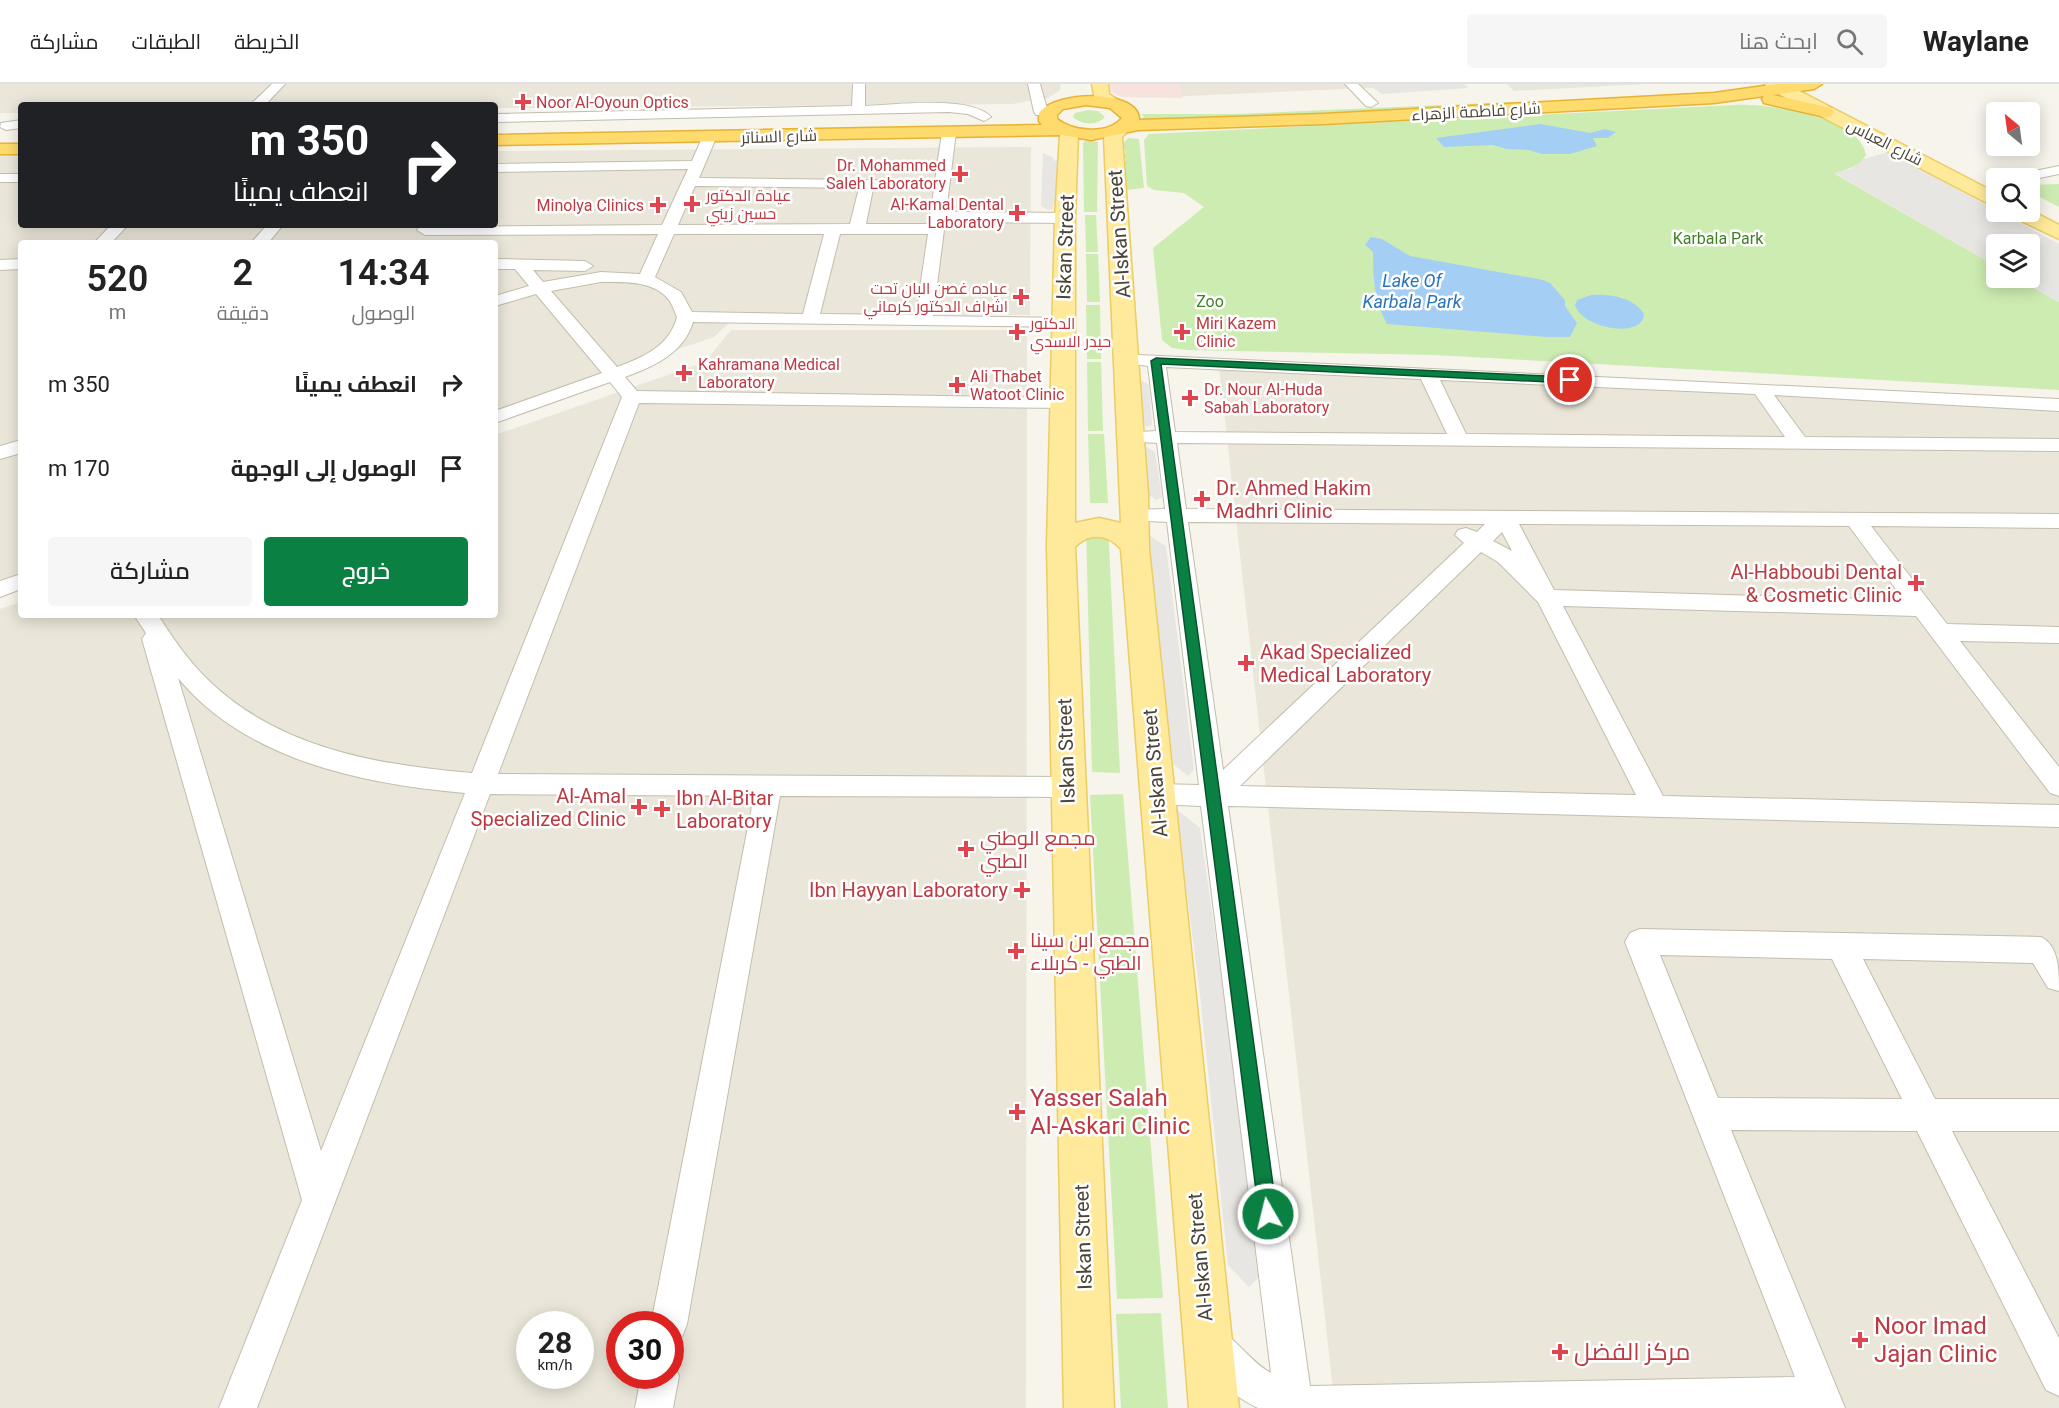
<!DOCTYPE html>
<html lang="ar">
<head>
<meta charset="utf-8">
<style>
  :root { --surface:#fff; --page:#f6f6f6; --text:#222; --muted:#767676; --line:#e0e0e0; --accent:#0b8043 }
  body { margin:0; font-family:Roboto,Cairo,sans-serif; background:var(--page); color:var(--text); direction:rtl; height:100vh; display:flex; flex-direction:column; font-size:22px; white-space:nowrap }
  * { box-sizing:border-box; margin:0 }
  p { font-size:20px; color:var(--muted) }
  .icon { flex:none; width:33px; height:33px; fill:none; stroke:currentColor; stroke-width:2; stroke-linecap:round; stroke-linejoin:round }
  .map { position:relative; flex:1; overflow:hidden; direction:ltr }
  .sheet { position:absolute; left:18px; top:156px; width:480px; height:378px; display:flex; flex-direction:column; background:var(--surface); border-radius:6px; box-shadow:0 3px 15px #0003; direction:rtl }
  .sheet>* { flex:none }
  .banner { position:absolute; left:18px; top:18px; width:480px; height:126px; border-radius:6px; box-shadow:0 3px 15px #0003; direction:rtl; background:#202124; color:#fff; overflow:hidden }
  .needle { width:39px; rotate:331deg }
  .buttons { position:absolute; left:1986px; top:18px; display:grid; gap:12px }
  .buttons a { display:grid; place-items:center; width:54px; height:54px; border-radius:6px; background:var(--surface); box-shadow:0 3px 15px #0003; font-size:30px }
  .speed { position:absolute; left:516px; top:1227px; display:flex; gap:12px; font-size:30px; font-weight:700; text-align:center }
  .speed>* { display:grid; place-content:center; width:78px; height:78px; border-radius:50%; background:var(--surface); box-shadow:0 3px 15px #0003; line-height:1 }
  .speed small { font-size:15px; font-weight:400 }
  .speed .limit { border:9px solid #d22; background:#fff; color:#111 }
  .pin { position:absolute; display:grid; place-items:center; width:51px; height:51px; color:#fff; margin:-26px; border:3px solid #fff; border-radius:50%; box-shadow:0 2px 6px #0007 }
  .me { position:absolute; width:66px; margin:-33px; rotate:352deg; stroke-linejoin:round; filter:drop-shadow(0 0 4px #0008) }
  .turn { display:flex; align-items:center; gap:21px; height:126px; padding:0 30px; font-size:27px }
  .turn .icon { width:78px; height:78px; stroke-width:2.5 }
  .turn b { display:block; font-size:42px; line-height:51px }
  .eta { display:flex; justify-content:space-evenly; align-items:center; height:102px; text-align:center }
  .eta b { font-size:36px; font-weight:600; line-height:42px }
  .button { display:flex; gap:12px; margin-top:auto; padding:12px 30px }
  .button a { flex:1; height:69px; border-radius:6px; background:var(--accent); color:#fff; font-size:24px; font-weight:600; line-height:69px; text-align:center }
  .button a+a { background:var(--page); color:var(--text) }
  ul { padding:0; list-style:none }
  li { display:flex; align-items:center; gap:18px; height:84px; padding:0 30px }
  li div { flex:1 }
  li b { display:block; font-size:22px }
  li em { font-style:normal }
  header { display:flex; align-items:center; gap:36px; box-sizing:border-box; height:84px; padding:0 30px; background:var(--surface); border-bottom:2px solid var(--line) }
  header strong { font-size:28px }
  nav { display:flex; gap:33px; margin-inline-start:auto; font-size:21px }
  .search { width:420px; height:54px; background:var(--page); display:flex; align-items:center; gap:15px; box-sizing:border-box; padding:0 21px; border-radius:6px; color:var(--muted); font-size:22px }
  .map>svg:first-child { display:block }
  .residential { fill:#eae6d9; fill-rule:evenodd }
  .industrial { fill:#e9e5df }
  .medical { fill:#f7e3de }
  .green { fill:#cdecb2 }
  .parking { fill:#e8e6e2 }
  .water { fill:#a5cef5 }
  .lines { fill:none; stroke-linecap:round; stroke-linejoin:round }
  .minor-casing { stroke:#c3bdad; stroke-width:2 }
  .major-casing { stroke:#ebcd64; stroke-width:3 }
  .highway-casing { stroke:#e7b334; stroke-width:3 }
  .minor { fill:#fff; fill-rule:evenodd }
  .major { fill:#ffea9b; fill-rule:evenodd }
  .highway { fill:#ffda6d; fill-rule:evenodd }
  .route { fill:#0b8043; stroke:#07532c; stroke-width:1.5 }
  .health-dot { fill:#e0444e; stroke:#fff; stroke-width:2 }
  .labels { text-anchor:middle; stroke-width:5; stroke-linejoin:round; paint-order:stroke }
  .far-health-label { font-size:16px; fill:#be3a42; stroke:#fff; text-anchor:start }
  .far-street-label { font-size:16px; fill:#4b4538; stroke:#fff }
  .far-park-label { font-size:16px; fill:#428226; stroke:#fff }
  .far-water-label { font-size:18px; font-style:italic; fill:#2974bf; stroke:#fff }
  .street-label { font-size:20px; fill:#4b4538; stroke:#fff }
  .health-label { font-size:20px; fill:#be3a42; stroke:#fff; text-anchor:start }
  .near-health-label { font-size:24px; fill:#be3a42; stroke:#fff; text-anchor:start }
</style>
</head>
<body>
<header>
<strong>Waylane</strong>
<div class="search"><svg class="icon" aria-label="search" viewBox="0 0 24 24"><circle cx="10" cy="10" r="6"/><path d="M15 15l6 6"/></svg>ابحث هنا</div>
<nav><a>الخريطة</a><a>الطبقات</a><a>مشاركة</a></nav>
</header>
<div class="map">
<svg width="2059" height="1324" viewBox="0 0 2059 1324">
  <rect width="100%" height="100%" fill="#f6f4eb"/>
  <g class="residential">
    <path d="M0,0H1061L1060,6L1048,14L1012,20L495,24V21H21V29H0Z"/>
    <path d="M1128,0H1459L1163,13Z"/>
    <path d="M1031,63L1030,231L737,232L714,253L495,328V159H21V491L0,499V71H21V141H495V67Z"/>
    <path d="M731,246H1027L1026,1324H0V525L21,518V531H495V351L705,278ZM530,1240H580V1292H530ZM620,1240H670V1292H620Z"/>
    <path d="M1219,282L2059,319V1324H1335Z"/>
  </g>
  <path class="industrial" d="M1507,0H1645L1514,7Z"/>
  <path class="medical" d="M1110,0H1179L1183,14L1121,13L1110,7Z"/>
  <g class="green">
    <path d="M1511,18L1513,20L1251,33L1142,35L1144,32L1141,30H1236Z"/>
    <path d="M1735,21C1765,19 1861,32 1866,71L1860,80L1835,90L1996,182V194H2016L2059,218V306L1435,271L1188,266L1172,264L1162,256L1153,164L1204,123L1184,109L1154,106L1147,102L1144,56L1149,50Z"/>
    <path d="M1088,26L1098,27L1105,33C1097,42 1082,41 1073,33L1075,29Z"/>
    <path d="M1128,54L1139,55L1144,104L1127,106L1122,103L1127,99L1121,96L1126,93L1123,91L1121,84L1127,83L1123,80V77H1126L1125,73H1121L1126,68L1122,61Z"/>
    <path d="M1086,56L1098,58L1097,128H1084L1083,59Z"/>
    <path d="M2059,100V123L2030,108V101Z"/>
    <path d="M1085,131H1096L1098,168H1086Z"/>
    <path d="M1086,170H1098L1100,218H1087Z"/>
    <path d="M1086,221H1100L1101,275H1087Z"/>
    <path d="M1087,278H1101L1103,347H1088Z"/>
    <path d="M1088,350H1104L1108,419H1090Z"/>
    <path d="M1086,441H1108L1120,689L1092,688Z"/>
    <path d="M1123,710L1163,1214L1117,1215L1090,711Z"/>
    <path d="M1161,1229L1168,1324H1121L1116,1230Z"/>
  </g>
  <g class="parking">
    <path d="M1368,0H1463L1469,4L1382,10Z"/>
    <path d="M1888,68L2059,160V218L2016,194H2030V160H1996V182L1834,89L1851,85L1864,75Z"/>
    <path d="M1043,69L1054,74V77L1059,75L1056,118H1054L1053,125L1049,126L1041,122Z"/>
    <path d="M1134,292L1149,301L1152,341L1147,343L1136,337Z"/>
    <path d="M1138,358L1155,368L1162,413L1157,416L1144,409Z"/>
    <path d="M1147,450L1166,462L1194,686L1188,692L1173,680Z"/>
    <path d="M1176,725L1200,744L1229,949L1258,1194L1249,1203L1228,1181L1200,910Z"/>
  </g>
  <g class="water">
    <path d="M1541,40L1590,49L1605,45L1616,48L1608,54H1593L1597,62L1570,70H1542L1529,66L1507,65L1493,61L1444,63L1436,54Z"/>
    <path d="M1371,153L1382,155L1410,172L1543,196L1550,199L1565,216V222L1577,239L1570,253H1547L1387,240C1374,217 1373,193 1373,168L1365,161Z"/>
    <path d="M1591,211C1610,210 1633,213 1644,230C1643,256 1581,244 1575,221L1577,216Z"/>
  </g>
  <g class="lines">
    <defs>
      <g id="minor">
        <path d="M272,0H285L265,21H250Z"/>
        <path d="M853,0H865V22C894,21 971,11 991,33L984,37L968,30L949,28L495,38V30L852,22Z"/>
        <path d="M1028,0H1040L1048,28L1046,31H1036L1034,28Z"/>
        <path d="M1345,0H1358L1378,19L1371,23L1366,22Z"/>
        <path d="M21,36V44L6,46L0,43L1,39Z"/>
        <path d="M949,44L956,48L946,128L1065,129L1073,134L1065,139L945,138L933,232L1063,234L1069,235L1072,239L1069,243L693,238C684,269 653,283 625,293L637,307L1062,314L1069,316L1071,320L1069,324L639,319L498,690L1067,693L1076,696L1080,703L1076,710L1067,713L780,712L687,1240L682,1253L670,1258V1240H651L754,712L490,710L257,1324H219L302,1116L142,555L146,549L136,534L138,531H158C172,553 187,575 205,593C276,664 377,681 472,689L622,313L610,298L495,339V327L602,289L536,210L495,222V212L529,202L515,185H495V175L585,177L593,182L585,187L533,186L543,198L601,188L640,190L658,150L425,151L417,146L419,143L662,141L688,85L495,88V80L692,77L702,54L709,50L716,54L699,94L935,97L942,48ZM695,102L859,104L850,140L678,141ZM873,105H934L929,140H866ZM674,150H824L803,230L692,228L681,208L655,193ZM840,150H928L916,231L820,230ZM601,198C623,198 654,196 669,216C672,220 675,228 677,233C670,262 642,274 617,283L551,207ZM178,594C247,677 363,700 465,709L321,1067Z"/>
        <path d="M2059,82V90L2030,96V94H2013L2015,91Z"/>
        <rect x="0" y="90" width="21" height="8"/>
        <path d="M111,141H128L111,159H94Z"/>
        <path d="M267,141H283L268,159H251Z"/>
        <path d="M21,175V185L0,186V176Z"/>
        <path d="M1139,271L2059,315V327L1774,311L1805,353L2059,355V367L1177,359L1186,425L2059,430V444L1871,442L1947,540L2059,543V559L1960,557L2059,683V712L2050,709L1916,532L1563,522L1663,712L2059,721V743L1228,722L1310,1302L1795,1293L1625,858L1630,849L1640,845L2041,853C2059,862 2059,886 2059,907L2048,904L2033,879L1863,875L1935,1015H2059V1047H1952L2059,1254V1312L2046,1306L1917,1047L1731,1046L1845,1324H1258C1231,1311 1207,1290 1195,1262L1201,1249L1214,1243C1236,1253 1249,1277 1271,1289L1201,722L1156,720L1147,717L1143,710L1147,703L1156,700L1199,701L1167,438L1129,436L1125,431L1129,426L1165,425L1157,359L1125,357L1122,353L1125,349L1156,347L1148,282L1133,280L1130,276L1133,272ZM1166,283L1421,295L1447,350L1175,348ZM1440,296L1755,310L1785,353L1466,350ZM1188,438L1485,440L1477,448L1466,444L1458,446L1455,451L1464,459L1223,686ZM1519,440L1849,442L1904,516L1554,506ZM1502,448L1512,467L1493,457ZM1481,468L1498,478L1538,518L1636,711L1240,702ZM1660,871L1832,875L1902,1015L1718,1014Z"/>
        <path d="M21,356V369L0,375V362Z"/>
        <path d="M21,490V505L0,513V497Z"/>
        <path d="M670,1278L673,1279L679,1292L673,1324H635L641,1292H670Z"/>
      </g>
      <g id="major">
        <path d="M1092,0H1108L1109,10L1124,20L1121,24H1109L1095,16Z"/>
        <path d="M1765,0H1786L1996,109V122L1989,120L1767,4Z"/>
        <path d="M1122,39L1128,40L1131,44L1122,53L1148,411L1149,465L1239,1324H1189L1121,465C1108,450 1089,448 1075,463L1114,1324H1064L1047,461L1055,134L1060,51L1057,47L1060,43C1068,41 1073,43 1078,50L1075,134V439L1099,434L1121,439L1104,52L1116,40Z"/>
        <path d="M2030,126L2059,141V155L2011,132L2008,128Z"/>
      </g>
      <g id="highway">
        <path d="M1778,0H1822L1814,5L1773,11L1831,24L1834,28L1831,32L1825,33L1764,19L1762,15L1764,12L1714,19L1324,40L1138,46L1091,56L1062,51L495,61V51L1042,41L1039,37V29C1056,6 1140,5 1139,36L1324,30L1714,9ZM1086,21L1110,24L1122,34C1108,51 1073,48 1057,35V31L1063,25Z"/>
        <rect x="0" y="60" width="21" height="10"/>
      </g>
    </defs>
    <use href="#minor" class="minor-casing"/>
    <use href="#major" class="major-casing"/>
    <use href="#highway" class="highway-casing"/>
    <use href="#minor" class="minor"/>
    <use href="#major" class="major"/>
    <use href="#highway" class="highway"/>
  </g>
  <path class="route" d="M1156,274L1570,293L1575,296L1570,299L1161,280L1277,1130L1275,1137L1268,1139L1262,1137L1259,1130L1151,277Z"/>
  <g class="health-dot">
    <path d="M520 9h6v6h6v6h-6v6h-6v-6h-6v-6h6z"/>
    <path d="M957 81h6v6h6v6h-6v6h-6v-6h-6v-6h6z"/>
    <path d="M689 111h6v6h6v6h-6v6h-6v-6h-6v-6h6z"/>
    <path d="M655 112h6v6h6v6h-6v6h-6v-6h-6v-6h6z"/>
    <path d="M1014 120h6v6h6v6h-6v6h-6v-6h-6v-6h6z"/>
    <path d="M1018 204h6v6h6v6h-6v6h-6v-6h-6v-6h6z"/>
    <path d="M1014 239h6v6h6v6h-6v6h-6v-6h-6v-6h6z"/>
    <path d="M1179 239h6v6h6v6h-6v6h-6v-6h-6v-6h6z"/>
    <path d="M681 280h6v6h6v6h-6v6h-6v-6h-6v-6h6z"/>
    <path d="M954 292h6v6h6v6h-6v6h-6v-6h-6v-6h6z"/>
    <path d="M1187 305h6v6h6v6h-6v6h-6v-6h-6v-6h6z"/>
    <path d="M1199 406h6v6h6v6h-6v6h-6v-6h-6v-6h6z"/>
    <path d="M1913 490h6v6h6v6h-6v6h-6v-6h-6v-6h6z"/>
    <path d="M1243 570h6v6h6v6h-6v6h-6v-6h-6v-6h6z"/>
    <path d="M636 714h6v6h6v6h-6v6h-6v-6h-6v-6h6z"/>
    <path d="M659 716h6v6h6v6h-6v6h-6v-6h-6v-6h6z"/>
    <path d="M963 756h6v6h6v6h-6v6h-6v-6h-6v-6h6z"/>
    <path d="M1019 797h6v6h6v6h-6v6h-6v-6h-6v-6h6z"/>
    <path d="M1013 858h6v6h6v6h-6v6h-6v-6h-6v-6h6z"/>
    <path d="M1014 1019h6v6h6v6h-6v6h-6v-6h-6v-6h6z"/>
    <path d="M1857 1247h6v6h6v6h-6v6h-6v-6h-6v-6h6z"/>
    <path d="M1557 1259h6v6h6v6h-6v6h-6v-6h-6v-6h6z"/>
  </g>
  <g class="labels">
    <g class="far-health-label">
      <text x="536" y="24">Noor Al-Oyoun Optics</text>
      <text x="946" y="87" text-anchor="end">Dr. Mohammed<tspan x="946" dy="18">Saleh Laboratory</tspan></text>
      <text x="706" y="117">عيادة الدكتور<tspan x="706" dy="18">حسين زيني</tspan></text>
      <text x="1004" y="126" text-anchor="end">Al-Kamal Dental<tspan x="1004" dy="18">Laboratory</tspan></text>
      <text x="644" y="127" text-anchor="end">Minolya Clinics</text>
      <text x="1008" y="210" text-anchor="end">عياده غصن البان تحت<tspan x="1008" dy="18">اشراف الدكتور كرماني</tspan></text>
      <text x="1030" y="245">الدكتور<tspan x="1030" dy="18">حيدر الاسدي</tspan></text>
      <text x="1196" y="245">Miri Kazem<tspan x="1196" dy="18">Clinic</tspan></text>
      <text x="698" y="286">Kahramana Medical<tspan x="698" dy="18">Laboratory</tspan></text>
      <text x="970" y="298">Ali Thabet<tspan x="970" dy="18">Watoot Clinic</tspan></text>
      <text x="1204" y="311">Dr. Nour Al-Huda<tspan x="1204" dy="18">Sabah Laboratory</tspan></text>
    </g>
    <g class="far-street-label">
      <text transform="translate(1476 27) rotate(-3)" y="6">شارع فاطمة الزهراء</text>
      <text transform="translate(779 52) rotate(-2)" y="6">شارع السناتر</text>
      <text transform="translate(1885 58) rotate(27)" y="6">شارع العباس</text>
    </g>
    <g class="far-park-label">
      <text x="1718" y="160">Karbala Park</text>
      <text x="1210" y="223">Zoo</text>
    </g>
    <g class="far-water-label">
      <text x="1412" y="203">Lake Of<tspan x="1412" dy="21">Karbala Park</tspan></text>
    </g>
    <g class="street-label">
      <text transform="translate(1119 150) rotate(-94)" y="7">Al-Iskan Street</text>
      <text transform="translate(1065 163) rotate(-88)" y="7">Iskan Street</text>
      <text transform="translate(1066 667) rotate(-92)" y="7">Iskan Street</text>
      <text transform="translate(1155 689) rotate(-95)" y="7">Al-Iskan Street</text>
      <text transform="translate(1083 1153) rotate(-92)" y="7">Iskan Street</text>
      <text transform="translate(1200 1173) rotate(-95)" y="7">Al-Iskan Street</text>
    </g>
    <g class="health-label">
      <text x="1216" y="411">Dr. Ahmed Hakim<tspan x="1216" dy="23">Madhri Clinic</tspan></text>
      <text x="1902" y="495" text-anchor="end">Al-Habboubi Dental<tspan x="1902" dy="23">&amp; Cosmetic Clinic</tspan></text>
      <text x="1260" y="575">Akad Specialized<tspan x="1260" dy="23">Medical Laboratory</tspan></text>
      <text x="626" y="719" text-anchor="end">Al-Amal<tspan x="626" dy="23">Specialized Clinic</tspan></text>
      <text x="676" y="721">Ibn Al-Bitar<tspan x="676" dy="23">Laboratory</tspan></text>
      <text x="980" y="761">مجمع الوطني<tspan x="980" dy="23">الطبي</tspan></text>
      <text x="1008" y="813" text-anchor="end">Ibn Hayyan Laboratory</text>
      <text x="1030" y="863">مجمع ابن سينا<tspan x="1030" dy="23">الطبي - كربلاء</tspan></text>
    </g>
    <g class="near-health-label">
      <text x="1030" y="1022">Yasser Salah<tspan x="1030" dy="28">Al-Askari Clinic</tspan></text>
      <text x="1874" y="1250">Noor Imad<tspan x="1874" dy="28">Jajan Clinic</tspan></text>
      <text x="1574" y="1276">مركز الفضل</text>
    </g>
  </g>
</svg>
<div class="buttons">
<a><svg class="needle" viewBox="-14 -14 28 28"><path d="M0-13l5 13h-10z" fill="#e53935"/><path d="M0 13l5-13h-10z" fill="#767676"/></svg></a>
<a><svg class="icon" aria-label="search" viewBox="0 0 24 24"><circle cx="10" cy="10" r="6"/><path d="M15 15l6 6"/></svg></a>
<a><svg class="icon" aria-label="layers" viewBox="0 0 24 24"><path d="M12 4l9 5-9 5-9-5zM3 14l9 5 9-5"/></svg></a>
</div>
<div class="speed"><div>28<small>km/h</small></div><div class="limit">30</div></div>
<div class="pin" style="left:1570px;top:296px;background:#d93025"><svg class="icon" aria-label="arrive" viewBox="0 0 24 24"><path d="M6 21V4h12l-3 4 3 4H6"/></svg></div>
<svg class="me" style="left:1268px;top:1130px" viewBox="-20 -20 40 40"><circle r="17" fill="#0b8043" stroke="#fff" stroke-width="3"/><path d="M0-11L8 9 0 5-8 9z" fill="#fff"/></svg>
<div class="banner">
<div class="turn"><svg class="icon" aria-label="right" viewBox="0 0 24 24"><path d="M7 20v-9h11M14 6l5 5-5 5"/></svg><div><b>350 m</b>انعطف يمينًا</div></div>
</div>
<section class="sheet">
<div class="eta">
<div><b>14:34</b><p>الوصول</p></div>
<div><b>2</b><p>دقيقة</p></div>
<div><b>520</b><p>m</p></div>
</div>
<ul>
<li><svg class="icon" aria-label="right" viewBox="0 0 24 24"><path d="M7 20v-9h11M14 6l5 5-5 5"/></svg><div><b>انعطف يمينًا</b></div><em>350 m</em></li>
<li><svg class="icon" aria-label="arrive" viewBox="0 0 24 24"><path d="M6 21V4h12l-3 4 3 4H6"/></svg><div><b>الوصول إلى الوجهة</b></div><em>170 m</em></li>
</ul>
<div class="button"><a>خروج</a><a>مشاركة</a></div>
</section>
</div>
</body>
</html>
